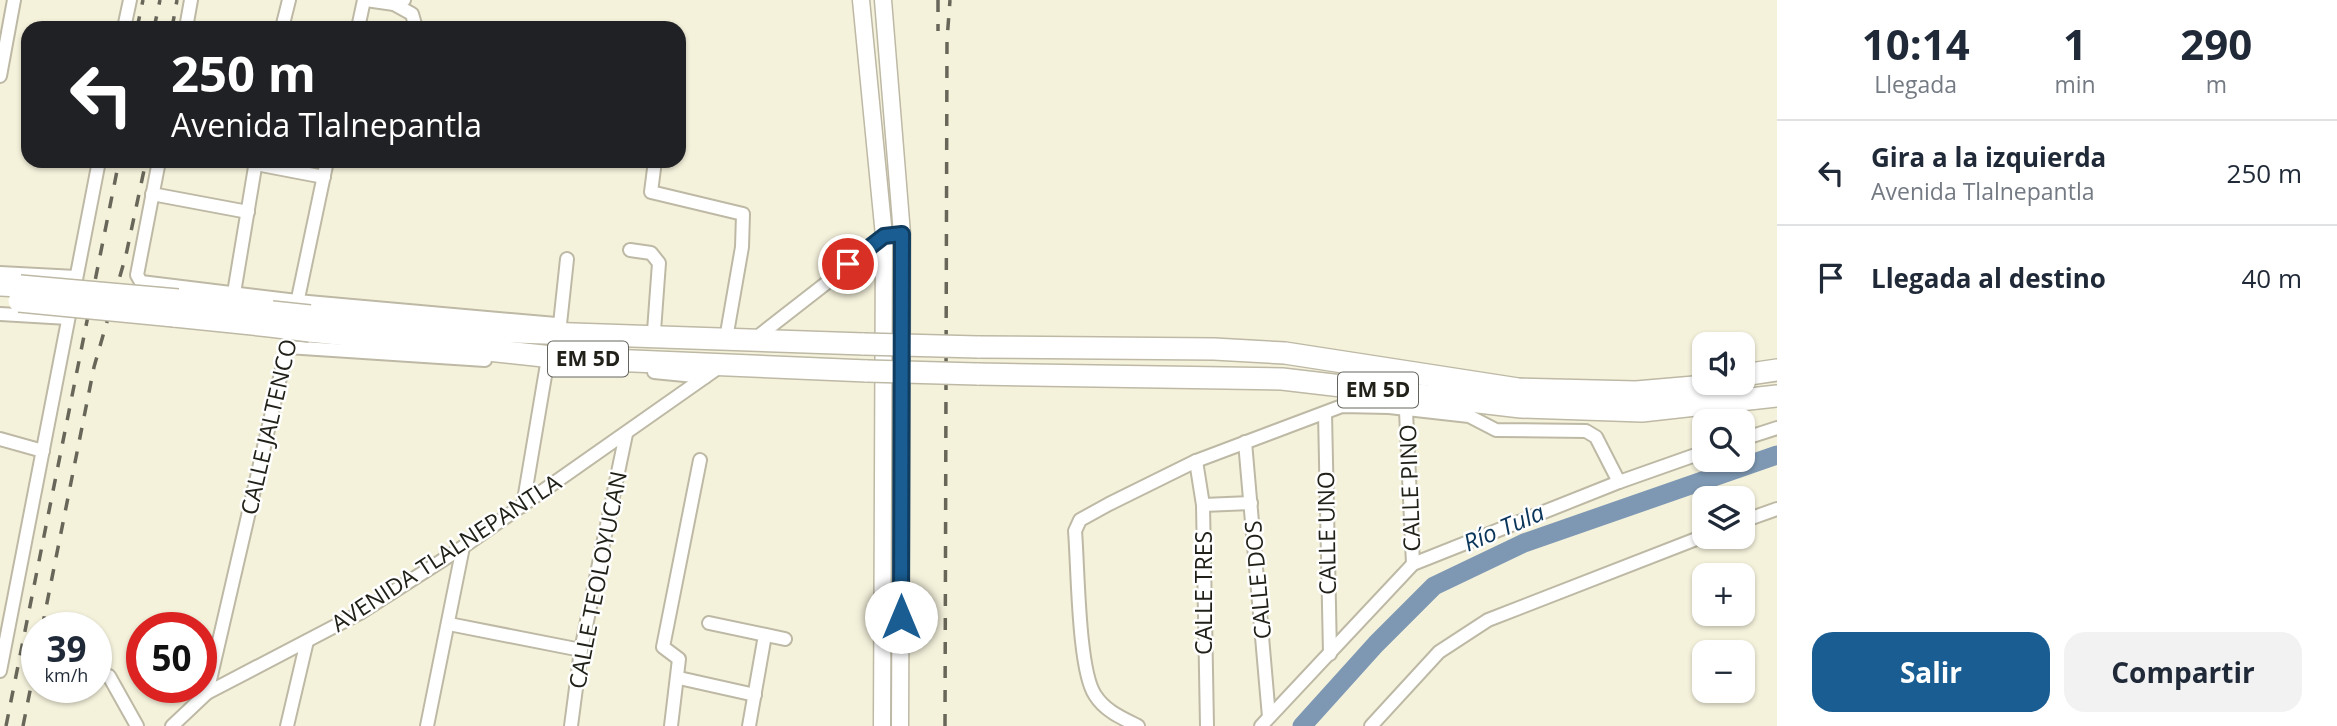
<!DOCTYPE html>
<html lang="es">
<head>
<meta charset="utf-8">
<style>
  :root { --surface:#fff; --page:#f2f2f3; --text:#1f2937; --muted:#747a83; --line:#e0e1e3; --accent:#195d92 }
  body { margin:0; font-family:"Open Sans",sans-serif; background:var(--page); color:var(--text); height:100vh; display:flex; flex-direction:column; font-size:26px; white-space:nowrap }
  * { box-sizing:border-box; margin:0 }
  p { font-size:23px; color:var(--muted) }
  .icon { flex:none; width:38px; height:38px; fill:none; stroke:currentColor; stroke-width:2; stroke-linecap:round; stroke-linejoin:round }
  .map { position:relative; flex:1; overflow:hidden }
  .side { display:flex; flex-direction:column; background:var(--surface); width:560px }
  .side>* { flex:none }
  .banner { position:absolute; left:21px; top:21px; width:665px; height:147px; border-radius:21px; box-shadow:0 2px 5px #0004; background:#202124; color:#fff; overflow:hidden }
  .controls { position:absolute; left:1692px; top:332px; display:grid; gap:14px }
  .controls a { display:grid; place-items:center; width:63px; height:63px; border-radius:14px; background:var(--surface); box-shadow:0 2px 5px #0004; font-size:35px }
  .speed { position:absolute; left:21px; top:612px; display:flex; gap:14px; font-size:35px; font-weight:700; text-align:center }
  .speed>* { display:grid; place-content:center; width:91px; height:91px; border-radius:50%; background:var(--surface); box-shadow:0 2px 5px #0004; line-height:1 }
  .speed small { font-size:18px; font-weight:400 }
  .speed .limit { border:10px solid #d22; background:#fff; color:#111 }
  .pin { position:absolute; display:grid; place-items:center; width:60px; height:60px; color:#fff; margin:-30px; border:4px solid #fff; border-radius:50%; box-shadow:0 2px 7px #0007 }
  .me { position:absolute; width:77px; margin:-38px; rotate:0deg; stroke-linejoin:round; filter:drop-shadow(0 0 5px #0008) }
  .turn { display:flex; align-items:center; gap:24px; height:147px; padding:0 35px; font-size:32px }
  .turn .icon { width:91px; height:91px; stroke-width:2.5 }
  .turn b { display:block; font-size:49px; line-height:60px }
  .eta { display:flex; justify-content:space-evenly; align-items:center; height:119px; text-align:center }
  .eta b { font-size:42px; font-weight:700; line-height:49px }
  .button { display:flex; gap:14px; margin-top:auto; padding:14px 35px }
  .button a { flex:1; height:80px; border-radius:21px; background:var(--accent); color:#fff; font-size:28px; font-weight:700; line-height:80px; text-align:center }
  .button a+a { background:var(--page); color:var(--text) }
  ul { padding:0; list-style:none }
  li { display:flex; align-items:center; gap:21px; height:105px; padding:0 35px; border-top:2px solid var(--line) }
  li div { flex:1 }
  li b { display:block; font-size:26px }
  li em { font-style:normal }
  main { display:flex; flex:1; min-height:0 }
  .map>svg:first-child { display:block }
  .lines { fill:none; stroke-linecap:round; stroke-linejoin:round }
  .river { stroke:#7e98b3; stroke-width:19 }
  .street-casing { stroke:#bdb9a5; stroke-width:16 }
  .secondary-casing { stroke:#bdb9a5; stroke-width:19 }
  .highway-casing { stroke:#bdb9a5; stroke-width:24 }
  .street { stroke:#fff; stroke-width:12 }
  .secondary { stroke:#fff; stroke-width:16 }
  .highway { stroke:#fff; stroke-width:21 }
  .rail { stroke:#676659; stroke-width:3.5; stroke-dasharray:12 12; stroke-linecap:butt }
  .highway-bridge-casing { stroke:#bdb9a5; stroke-width:24; stroke-linecap:butt }
  .highway-bridge { stroke:#fff; stroke-width:21 }
  .route-casing { stroke:#103c5f; stroke-width:18 }
  .route { stroke:#195d92; stroke-width:12 }
  .labels { text-anchor:middle; stroke-width:5; stroke-linejoin:round; paint-order:stroke }
  .shield { fill:#fff; stroke:#64645e; stroke-width:2 }
  .shield-label { font-size:21px; font-weight:bold; fill:#222119 }
  .street-label { font-size:23px; fill:#222119; stroke:#fff }
  .water-label { font-size:24px; font-style:italic; fill:#0a355a; stroke:#fff }
</style>
</head>
<body>
<main>
<div class="map">
<svg width="1777" height="726" viewBox="0 0 1777 726">
  <rect width="100%" height="100%" fill="#f5f2dc"/>
  <g class="lines">
    <path class="river" d="M1302,726L1376,644L1434,586L1524,543L1777,455"/>
    <defs>
      <g id="street">
        <path d="M366,0L394,4L404,0"/>
        <path d="M394,4L412,14L416,28"/>
        <path d="M124,28L130,0"/>
        <path d="M186,28L191,0"/>
        <path d="M282,28L289,0"/>
        <path d="M358,28L364,0"/>
        <path d="M0,76L14,0"/>
        <path d="M159,161L137,275L141,282L297,301L556,324"/>
        <path d="M655,161L651,192L743,214L742,247L727,333"/>
        <path d="M256,164L324,177"/>
        <path d="M152,194L248,212"/>
        <path d="M630,250L651,253L659,263L654,331"/>
        <path d="M0,273L76,277"/>
        <path d="M234,293L256,161"/>
        <path d="M296,308L327,161"/>
        <path d="M0,314L68,318"/>
        <path d="M560,324L567,259"/>
        <path d="M761,334L888,235"/>
        <path d="M287,347L485,360"/>
        <path d="M654,372L705,377"/>
        <path d="M1406,411L1413,564"/>
        <path d="M1325,413L1330,654"/>
        <path d="M0,439L43,451"/>
        <path d="M1743,439L1777,428"/>
        <path d="M1245,442L1269,717"/>
        <path d="M1196,461L1203,505L1207,726"/>
        <path d="M1203,505L1251,503"/>
        <path d="M523,506L547,364"/>
        <path d="M1743,521L1777,509"/>
        <path d="M709,623L785,639"/>
        <path d="M449,624L581,650"/>
        <path d="M0,671L99,161"/>
        <path d="M109,676L137,726"/>
        <path d="M679,678L755,695"/>
        <path d="M207,693L292,326"/>
        <path d="M172,726L207,693L360,613L463,547L715,370"/>
        <path d="M287,726L307,641"/>
        <path d="M427,726L463,547"/>
        <path d="M571,726L581,650L626,434"/>
        <path d="M671,726L679,659L663,647L700,460"/>
        <path d="M749,726L765,635"/>
        <path d="M1138,726C1122,718 1105,711 1095,695C1078,670 1078,566 1075,531L1080,520L1109,504L1196,461L1342,406L1389,407L1469,416L1496,430L1586,431L1596,437L1619,482"/>
        <path d="M1261,726L1413,564L1619,482L1704,452"/>
        <path d="M1371,726L1439,652L1488,620L1704,536"/>
      </g>
      <g id="secondary">
        <path d="M861,0L884,236L882,726"/>
        <path d="M883,0L902,234L900,726"/>
      </g>
      <g id="highway">
        <path d="M0,285L20,286"/>
        <path d="M178,300L272,312"/>
        <path d="M174,316L270,326"/>
        <path d="M310,316L460,330L864,344"/>
        <path d="M310,331L562,358L867,371"/>
        <path d="M978,347L1214,349L1285,353L1518,389L1636,392L1741,383"/>
        <path d="M977,374L1282,379L1521,407L1642,411L1777,396"/>
        <path d="M1743,375L1777,370"/>
      </g>
    </defs>
    <use href="#street" class="street-casing"/>
    <use href="#secondary" class="secondary-casing"/>
    <use href="#highway" class="highway-casing"/>
    <use href="#street" class="street"/>
    <use href="#secondary" class="secondary"/>
    <use href="#highway" class="highway"/>
    <g class="rail">
      <path d="M938,0V31"/>
      <path d="M137,28L143,0"/>
      <path d="M154,28L160,0"/>
      <path d="M172,28L177,0"/>
      <path d="M42,628L94,367L126,255L146,161"/>
      <path d="M6,726L119,161"/>
      <path d="M23,726L37,656"/>
      <path d="M945,726L947,40L950,0"/>
    </g>
    <defs>
      <g id="highway-bridge">
        <path d="M20,286L178,300"/>
        <path d="M19,301L174,316"/>
        <path d="M272,312L310,316"/>
        <path d="M270,326L310,331"/>
        <path d="M864,344L978,347"/>
        <path d="M867,371L977,374"/>
      </g>
    </defs>
    <use href="#highway-bridge" class="highway-bridge-casing"/>
    <use href="#highway-bridge" class="highway-bridge"/>
  </g>
  <g class="lines">
    <defs>
      <path id="route" d="M848,264L884,236L902,234L901,617"/>
    </defs>
    <use href="#route" class="route-casing"/>
    <use href="#route" class="route"/>
  </g>
  <g class="labels">
    <g class="shield">
      <rect x="548" y="341.5" width="80" height="35" rx="5"/>
      <rect x="1338" y="372.5" width="80" height="35" rx="5"/>
    </g>
    <g class="shield-label">
      <text x="588" y="366">EM 5D</text>
      <text x="1378" y="397">EM 5D</text>
    </g>
    <g class="street-label">
      <text transform="translate(269 427) rotate(-77)" y="8">CALLE JALTENCO</text>
      <text transform="translate(1410 488) rotate(-92)" y="8">CALLE PINO</text>
      <text transform="translate(1327 533) rotate(-91)" y="8">CALLE UNO</text>
      <text transform="translate(446 553) rotate(-33)" y="8">AVENIDA TLALNEPANTLA</text>
      <text transform="translate(598 580) rotate(-79)" y="8">CALLE TEOLOYUCAN</text>
      <text transform="translate(1258 580) rotate(-95)" y="8">CALLE DOS</text>
      <text transform="translate(1204 593) rotate(-90)" y="8">CALLE TRES</text>
    </g>
    <g class="water-label">
      <text transform="translate(1504 528) rotate(-23)" y="8">Río Tula</text>
    </g>
  </g>
</svg>
<div class="controls">
<a><svg class="icon" aria-label="sound" viewBox="0 0 24 24"><path d="M4 9h4l5-4v14l-5-4H4zM17 9q2 3 0 6"/></svg></a>
<a><svg class="icon" aria-label="search" viewBox="0 0 24 24"><circle cx="10" cy="10" r="6"/><path d="M15 15l6 6"/></svg></a>
<a><svg class="icon" aria-label="layers" viewBox="0 0 24 24"><path d="M12 4l9 5-9 5-9-5zM3 14l9 5 9-5"/></svg></a>
<a>+</a>
<a>−</a>
</div>
<div class="speed"><div>39<small>km/h</small></div><div class="limit">50</div></div>
<div class="pin" style="left:848px;top:264px;background:#d93025"><svg class="icon" aria-label="arrive" viewBox="0 0 24 24"><path d="M6 21V4h12l-3 4 3 4H6"/></svg></div>
<svg class="me" style="left:901px;top:617px" viewBox="-20 -20 40 40"><circle r="19" fill="#fff"/><path d="M0-13L10 11 0 6-10 11z" fill="#195d92"/></svg>
<div class="banner">
<div class="turn"><svg class="icon" aria-label="left" viewBox="0 0 24 24"><path d="M17 20v-9H6M10 6l-5 5 5 5"/></svg><div><b>250 m</b>Avenida Tlalnepantla</div></div>
</div>
</div>
<section class="side">
<div class="eta">
<div><b>10:14</b><p>Llegada</p></div>
<div><b>1</b><p>min</p></div>
<div><b>290</b><p>m</p></div>
</div>
<ul>
<li><svg class="icon" aria-label="left" viewBox="0 0 24 24"><path d="M17 20v-9H6M10 6l-5 5 5 5"/></svg><div><b>Gira a la izquierda</b><p>Avenida Tlalnepantla</p></div><em>250 m</em></li>
<li><svg class="icon" aria-label="arrive" viewBox="0 0 24 24"><path d="M6 21V4h12l-3 4 3 4H6"/></svg><div><b>Llegada al destino</b></div><em>40 m</em></li>
</ul>
<div class="button"><a>Salir</a><a>Compartir</a></div>
</section>
</main>
</body>
</html>
